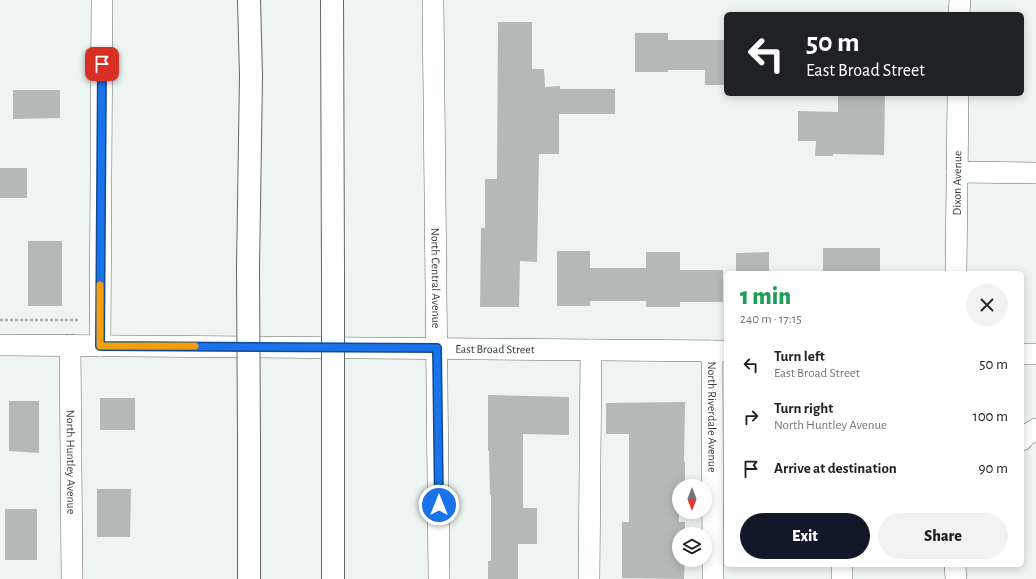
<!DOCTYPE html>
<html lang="en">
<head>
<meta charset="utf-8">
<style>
  :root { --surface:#fff; --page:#f2f2f2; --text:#202124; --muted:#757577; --accent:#111827 }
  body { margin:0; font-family:"Alegreya Sans",sans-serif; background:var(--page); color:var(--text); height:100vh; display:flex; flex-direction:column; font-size:15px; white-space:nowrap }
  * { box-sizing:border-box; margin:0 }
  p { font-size:13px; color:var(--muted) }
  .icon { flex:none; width:22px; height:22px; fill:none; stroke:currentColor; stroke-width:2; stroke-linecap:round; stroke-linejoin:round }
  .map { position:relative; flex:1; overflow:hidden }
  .drawer { position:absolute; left:724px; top:271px; width:300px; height:296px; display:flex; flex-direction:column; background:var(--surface); border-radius:6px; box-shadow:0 2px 10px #0003 }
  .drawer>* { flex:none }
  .hud { position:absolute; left:724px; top:12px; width:300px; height:84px; border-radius:6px; box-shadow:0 2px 10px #0003; background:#202124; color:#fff; overflow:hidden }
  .needle { width:26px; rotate:180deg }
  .controls { position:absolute; left:672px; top:479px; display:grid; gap:8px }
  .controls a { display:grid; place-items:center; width:40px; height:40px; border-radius:50%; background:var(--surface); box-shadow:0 2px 10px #0003; font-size:20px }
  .pin { position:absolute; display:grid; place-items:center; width:34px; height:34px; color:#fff; margin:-17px; border-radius:8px; box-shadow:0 2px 6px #0006 }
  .me { position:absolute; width:44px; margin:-22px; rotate:0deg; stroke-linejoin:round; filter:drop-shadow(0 0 3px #0008) }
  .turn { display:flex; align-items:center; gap:14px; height:84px; padding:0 16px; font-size:18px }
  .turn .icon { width:52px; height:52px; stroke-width:2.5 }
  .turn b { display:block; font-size:28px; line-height:34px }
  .round { display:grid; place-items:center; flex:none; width:42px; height:42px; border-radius:21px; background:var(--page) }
  .overview { display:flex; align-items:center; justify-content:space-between; height:68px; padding:0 16px }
  h1 { font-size:24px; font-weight:800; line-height:30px; color:#1e9e55 }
  .button { display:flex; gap:8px; margin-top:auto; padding:8px 16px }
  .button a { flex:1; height:46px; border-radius:24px; background:var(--accent); color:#fff; font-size:16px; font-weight:800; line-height:46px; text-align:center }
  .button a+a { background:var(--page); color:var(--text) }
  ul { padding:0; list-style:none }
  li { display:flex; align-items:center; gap:12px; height:52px; padding:0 16px }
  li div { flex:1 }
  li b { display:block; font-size:15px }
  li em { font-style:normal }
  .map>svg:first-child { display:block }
  .building { fill:#b1bab6 }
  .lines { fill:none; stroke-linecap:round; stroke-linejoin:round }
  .minor-casing { stroke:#626966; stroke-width:22 }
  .highway-casing { stroke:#626966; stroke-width:24 }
  .path { stroke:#a8aeac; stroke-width:2.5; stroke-dasharray:3 2; stroke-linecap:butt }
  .minor { stroke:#fff; stroke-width:21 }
  .highway { stroke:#fff; stroke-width:22 }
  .highway-bridge-casing { stroke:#626966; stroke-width:24; stroke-linecap:butt }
  .highway-bridge { stroke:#fff; stroke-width:22 }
  .route-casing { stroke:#114b97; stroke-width:10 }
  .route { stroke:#1a73e8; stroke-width:7 }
  .slow { stroke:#f59e0b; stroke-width:7 }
  .labels { text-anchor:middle; stroke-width:4; stroke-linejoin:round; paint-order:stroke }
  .street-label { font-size:12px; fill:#363938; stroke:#fff }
</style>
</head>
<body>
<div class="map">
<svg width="1036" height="579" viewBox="0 0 1036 579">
  <rect width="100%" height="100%" fill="#ecf5f2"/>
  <g class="building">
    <path d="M498,22H532V69H544L545,87L560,86V89H615V114H559V154H539L537,262L520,261L519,307H480L481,228H485V179H497Z"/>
    <path d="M635,33H668V40H725L724,85H705V70H668V72H635Z"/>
    <path d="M13,90H60V118L13,119Z"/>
    <path d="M838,94H885L884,155L833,154V156H815L816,141H798V111L838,112Z"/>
    <rect x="0" y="168" width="27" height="30"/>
    <rect x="28" y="241" width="34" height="65"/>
    <rect x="823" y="248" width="57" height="25"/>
    <path d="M557,251H590V268H646V252H680V270H723V302H680V307H646V301H590V306H557Z"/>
    <path d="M769,252V273H736V253Z"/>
    <path d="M488,395L569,397V435L523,434V508H537V544H518V579H488V561H491V495H490L489,451H488Z"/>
    <rect x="100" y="398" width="35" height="32"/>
    <path d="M9,401H39V453L9,451Z"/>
    <path d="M685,402L684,462H685V486H679V522H685V534H679V560H685L684,579L622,578V522H629V434H606V403Z"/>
    <path d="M97,489H131L130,537H97Z"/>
    <rect x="5" y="509" width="32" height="51"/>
  </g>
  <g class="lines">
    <defs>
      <g id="minor">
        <path id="s1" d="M433,0L439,579"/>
        <path d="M959,14L960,0"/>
        <path d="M957,172L1036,173"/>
        <path id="s2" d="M956,273L958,94"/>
        <path id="s3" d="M0,345L726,351"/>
        <path id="s4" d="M70,345L72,579"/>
        <path d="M100,346L102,0"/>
        <path id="s5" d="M712,351L713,579"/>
        <path d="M1022,354H1036"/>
        <path d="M1022,440L1025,436L1036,429"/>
        <path d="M842,565V579"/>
        <path d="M955,565L956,579"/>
        <path d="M589,579L591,350"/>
      </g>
      <g id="highway">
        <path d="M332,0L333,269"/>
        <path d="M248,269L251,76L249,0"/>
        <path d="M333,440V579"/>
        <path d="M249,579V440"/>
      </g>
    </defs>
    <use href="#minor" class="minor-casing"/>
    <use href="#highway" class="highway-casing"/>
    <path class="path" d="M0,320H79"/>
    <use href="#minor" class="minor"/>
    <use href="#highway" class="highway"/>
    <defs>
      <g id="highway-bridge">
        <path d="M248,269L249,440"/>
        <path d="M333,269V440"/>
      </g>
    </defs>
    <use href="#highway-bridge" class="highway-bridge-casing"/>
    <use href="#highway-bridge" class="highway-bridge"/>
  </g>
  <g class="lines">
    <defs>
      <path id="route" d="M102,64L100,346L437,348L439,505"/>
    </defs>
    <use href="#route" class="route-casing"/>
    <use href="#route" class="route"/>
    <path class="slow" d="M100,285V346H195"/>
  </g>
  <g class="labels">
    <g class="street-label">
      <text dy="4" stroke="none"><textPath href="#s2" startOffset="90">Dixon Avenue</textPath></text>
      <text dy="4" stroke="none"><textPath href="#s1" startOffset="278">North Central Avenue</textPath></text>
      <text dy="4" stroke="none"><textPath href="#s3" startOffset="495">East Broad Street</textPath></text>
      <text dy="4" stroke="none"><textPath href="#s5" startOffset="66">North Riverdale Avenue</textPath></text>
      <text dy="4" stroke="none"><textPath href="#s4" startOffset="117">North Huntley Avenue</textPath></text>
    </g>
  </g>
</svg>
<div class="controls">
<a><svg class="needle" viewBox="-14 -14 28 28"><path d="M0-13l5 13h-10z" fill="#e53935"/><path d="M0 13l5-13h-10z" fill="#757577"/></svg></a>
<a><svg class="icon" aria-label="layers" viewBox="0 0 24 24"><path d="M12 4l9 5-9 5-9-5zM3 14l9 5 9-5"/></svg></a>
</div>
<div class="pin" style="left:102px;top:64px;background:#d93025"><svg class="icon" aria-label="arrive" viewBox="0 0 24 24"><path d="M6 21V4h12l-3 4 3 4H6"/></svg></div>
<svg class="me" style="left:439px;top:505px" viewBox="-20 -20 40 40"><circle r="17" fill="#1a73e8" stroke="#fff" stroke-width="3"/><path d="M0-11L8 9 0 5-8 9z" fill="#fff"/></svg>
<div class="hud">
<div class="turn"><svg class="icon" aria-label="left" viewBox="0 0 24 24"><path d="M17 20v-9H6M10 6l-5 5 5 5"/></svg><div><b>50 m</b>East Broad Street</div></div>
</div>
<section class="drawer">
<div class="overview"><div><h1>1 min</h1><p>240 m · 17:15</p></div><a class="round"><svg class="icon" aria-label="close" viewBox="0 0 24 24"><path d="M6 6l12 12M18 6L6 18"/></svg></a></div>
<ul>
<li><svg class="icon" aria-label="left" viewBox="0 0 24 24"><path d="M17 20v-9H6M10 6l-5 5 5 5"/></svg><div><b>Turn left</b><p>East Broad Street</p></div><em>50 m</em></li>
<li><svg class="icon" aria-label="right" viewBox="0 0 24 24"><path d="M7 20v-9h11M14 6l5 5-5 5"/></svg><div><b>Turn right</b><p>North Huntley Avenue</p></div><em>100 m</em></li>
<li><svg class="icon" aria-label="arrive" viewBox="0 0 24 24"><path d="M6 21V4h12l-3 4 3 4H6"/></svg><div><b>Arrive at destination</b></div><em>90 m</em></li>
</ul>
<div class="button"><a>Exit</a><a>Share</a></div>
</section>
</div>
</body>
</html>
